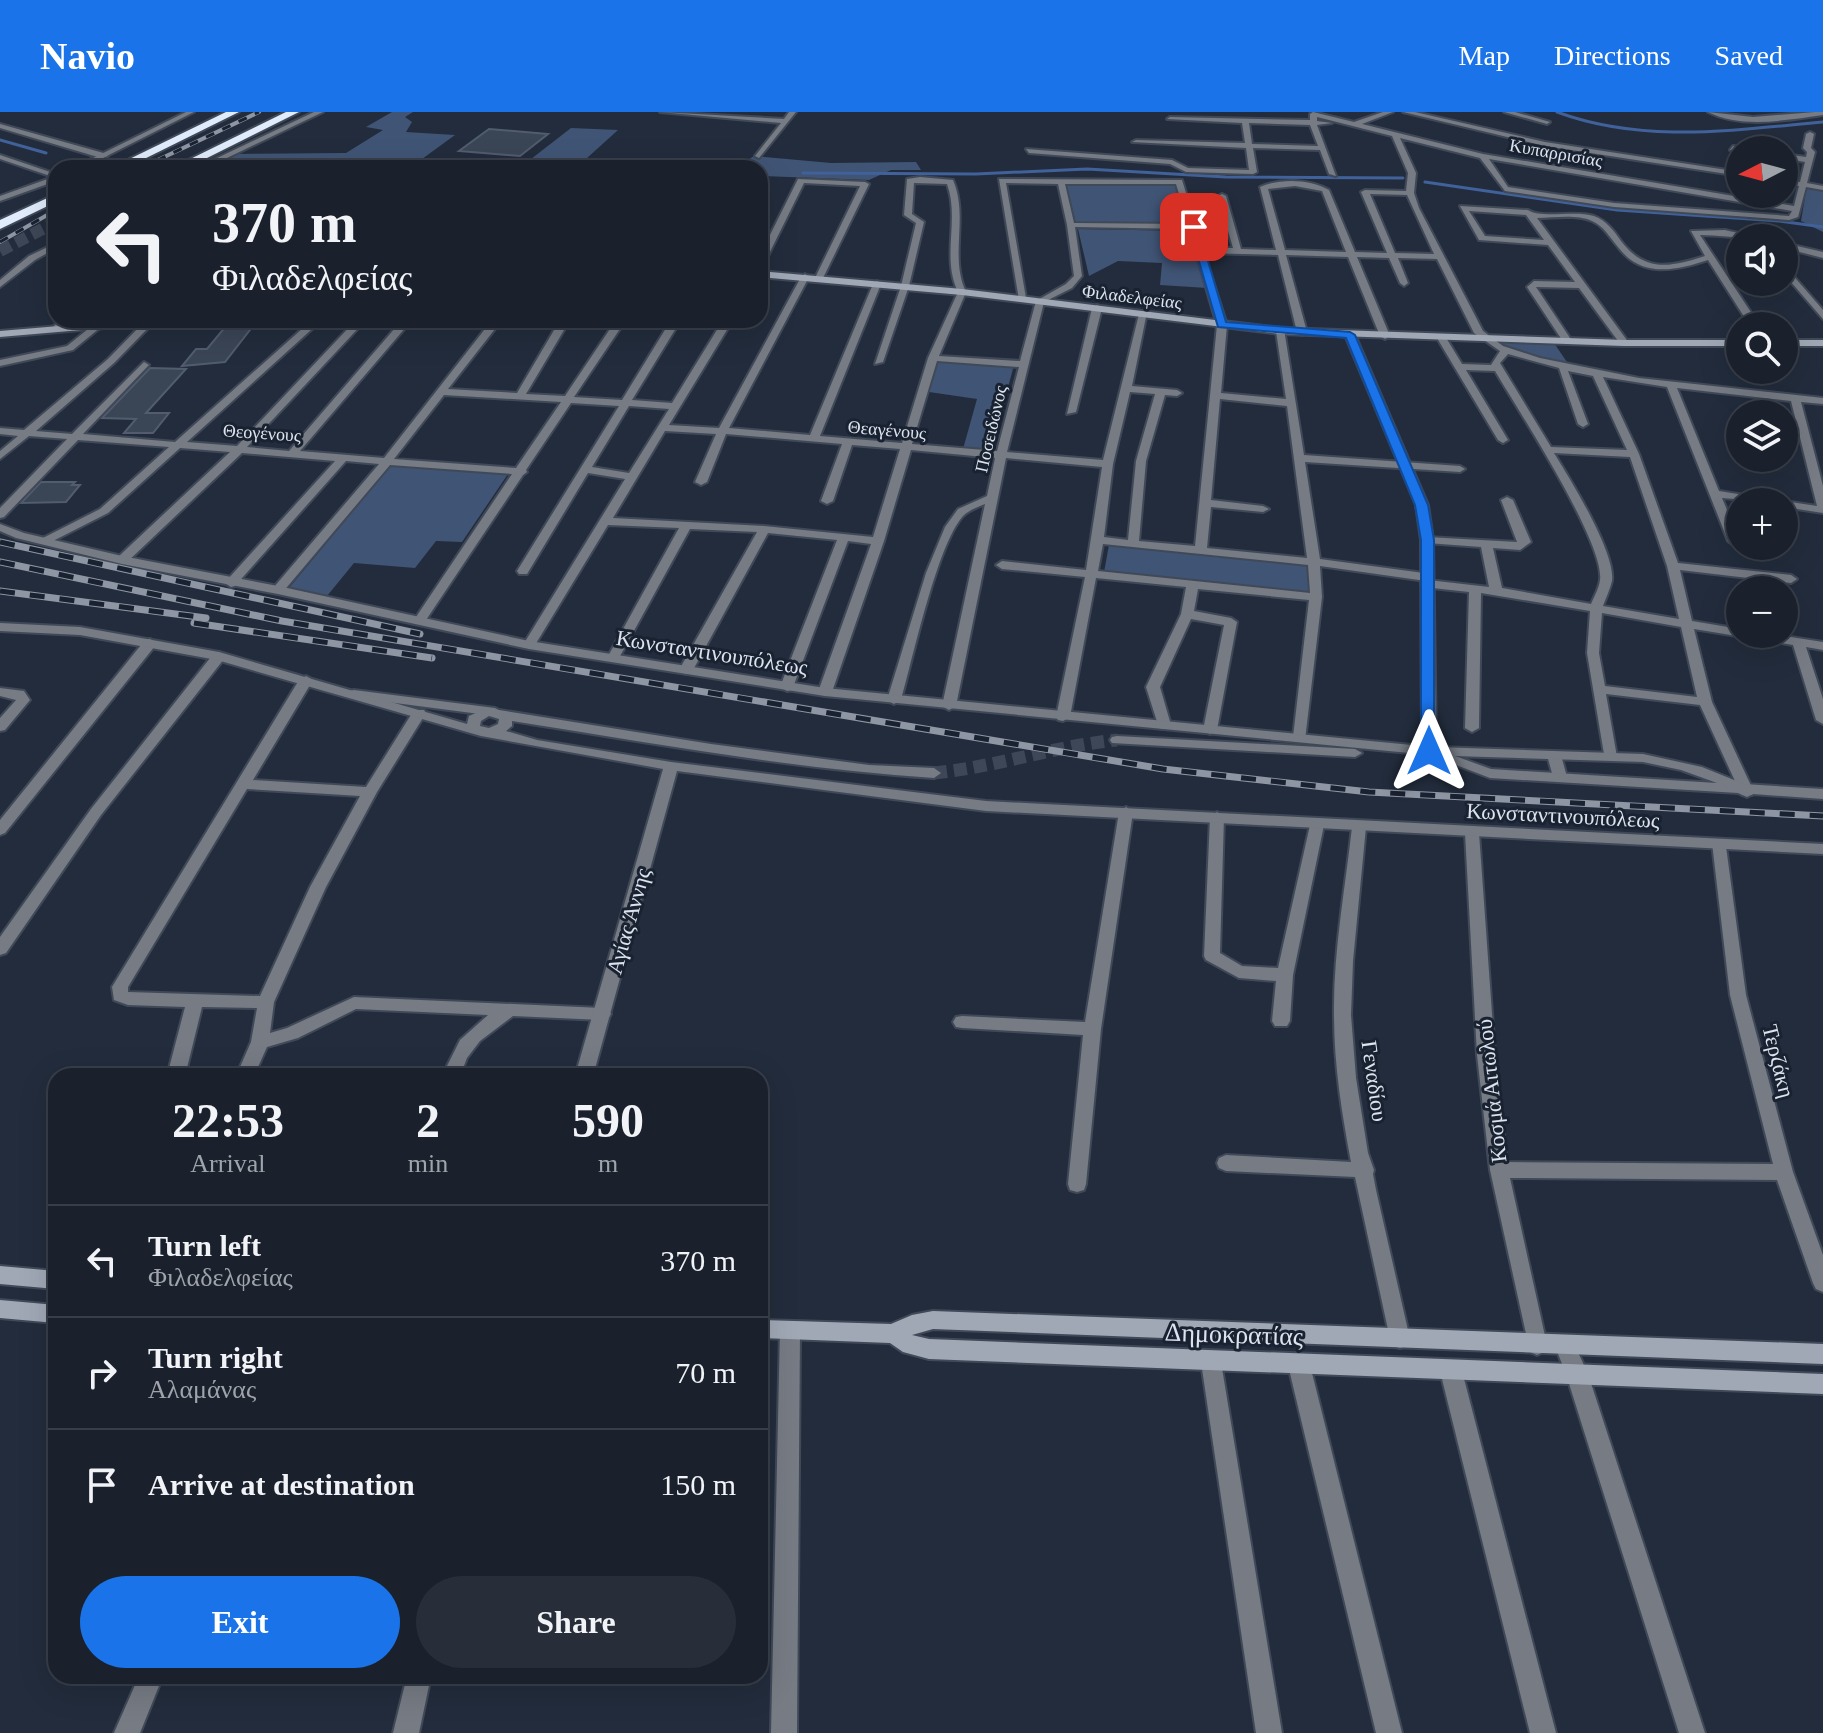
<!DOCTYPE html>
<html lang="en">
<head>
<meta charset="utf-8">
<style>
  :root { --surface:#1a212d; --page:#272e39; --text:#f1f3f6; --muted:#9fa3aa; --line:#383e49; --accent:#1a73e8 }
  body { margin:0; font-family:"Times New Roman",serif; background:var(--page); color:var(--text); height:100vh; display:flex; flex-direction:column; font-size:30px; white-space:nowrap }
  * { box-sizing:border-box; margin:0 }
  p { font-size:26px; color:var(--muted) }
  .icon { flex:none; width:44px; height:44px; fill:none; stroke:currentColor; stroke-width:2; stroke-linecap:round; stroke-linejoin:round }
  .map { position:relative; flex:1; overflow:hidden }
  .drawer { position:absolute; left:48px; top:956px; width:720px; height:616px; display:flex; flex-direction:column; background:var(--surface); border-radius:24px; box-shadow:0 8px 32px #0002,0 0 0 2px var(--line) }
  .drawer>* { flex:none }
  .banner { position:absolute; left:48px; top:48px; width:720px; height:168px; border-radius:24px; box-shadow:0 8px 32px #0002,0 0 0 2px var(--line); background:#1a212d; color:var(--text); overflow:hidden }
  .needle { width:52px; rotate:264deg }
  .fabs { position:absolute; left:1726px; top:24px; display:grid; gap:16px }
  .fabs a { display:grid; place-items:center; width:72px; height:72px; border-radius:50%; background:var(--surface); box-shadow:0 8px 32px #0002,0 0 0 2px var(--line); font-size:40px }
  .pin { position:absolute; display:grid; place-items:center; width:68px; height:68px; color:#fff; margin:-34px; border-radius:16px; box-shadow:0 4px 12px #0006 }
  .me { position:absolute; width:88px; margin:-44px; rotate:0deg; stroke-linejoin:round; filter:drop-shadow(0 0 6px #0008) }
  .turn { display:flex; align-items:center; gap:28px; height:168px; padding:0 32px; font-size:36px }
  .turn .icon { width:104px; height:104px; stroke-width:2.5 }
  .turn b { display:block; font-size:56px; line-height:68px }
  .eta { display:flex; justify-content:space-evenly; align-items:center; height:136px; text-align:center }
  .eta b { font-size:48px; font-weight:800; line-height:56px }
  .cta { display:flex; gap:16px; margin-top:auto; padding:16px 32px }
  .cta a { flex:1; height:92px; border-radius:48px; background:var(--accent); color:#fff; font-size:32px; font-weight:800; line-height:92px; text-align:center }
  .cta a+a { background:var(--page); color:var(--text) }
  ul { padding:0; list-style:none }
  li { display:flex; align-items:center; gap:24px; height:112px; padding:0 32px; border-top:2px solid var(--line) }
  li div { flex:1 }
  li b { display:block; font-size:30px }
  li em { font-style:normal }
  header { display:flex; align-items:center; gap:48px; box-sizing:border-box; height:112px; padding:0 40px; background:var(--accent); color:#fff }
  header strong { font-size:38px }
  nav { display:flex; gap:44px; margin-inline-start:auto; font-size:28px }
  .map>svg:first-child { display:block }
  .green { fill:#405475 }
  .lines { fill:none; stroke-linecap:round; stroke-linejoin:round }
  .stream { stroke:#406199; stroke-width:3 }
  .building { fill:#3a4556; stroke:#515c6e; stroke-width:2 }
  .tertiary-tunnel { stroke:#3e4757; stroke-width:13; stroke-dasharray:13 7; stroke-linecap:butt }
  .motorway-tunnel { stroke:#3e4757; stroke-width:12; stroke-dasharray:12 6; stroke-linecap:butt }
  .minor-casing { stroke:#404958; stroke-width:4 }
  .tertiary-casing { stroke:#404958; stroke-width:4 }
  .secondary-casing { stroke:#404958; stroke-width:4 }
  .motorway-casing { stroke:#404958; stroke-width:4 }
  .minor { fill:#767b84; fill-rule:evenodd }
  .tertiary { fill:#767b84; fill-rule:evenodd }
  .secondary { fill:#a0a8b6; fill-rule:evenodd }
  .motorway { fill:#e0ebfc; fill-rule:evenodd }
  .rail-far1-casing { stroke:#8e96a3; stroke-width:4 }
  .rail-casing { stroke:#8e96a3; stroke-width:7 }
  .rail-far1 { stroke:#192231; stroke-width:3; stroke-dasharray:9; stroke-linecap:butt }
  .rail { stroke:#192231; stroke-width:5; stroke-dasharray:15; stroke-linecap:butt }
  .route { fill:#1a73e8; stroke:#114b97; stroke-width:2 }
  .labels { text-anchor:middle; stroke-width:6; stroke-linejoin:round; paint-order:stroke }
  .far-street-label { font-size:18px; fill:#dde3ee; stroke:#192231 }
  .street-label { font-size:22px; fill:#dde3ee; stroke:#192231 }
  .near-street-label { font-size:26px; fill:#dde3ee; stroke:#192231 }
</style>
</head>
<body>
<header>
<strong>Navio</strong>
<nav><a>Map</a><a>Directions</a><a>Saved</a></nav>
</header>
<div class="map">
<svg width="1823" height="1621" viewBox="0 0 1823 1621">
  <rect width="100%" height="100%" fill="#222c3c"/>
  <g class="green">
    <path d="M392,0H413L405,5L412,10L406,20L455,23L422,47L204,53L228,42L346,41L383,18L366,15Z"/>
    <path d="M571,16L618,18L576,56L522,54Z"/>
    <path d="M754,44L831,51L916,50L921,58H891L869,68L760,64V56H735Z"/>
    <path d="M1066,71H1180L1190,113L1076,112Z"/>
    <path d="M1807,73L1823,76V120L1801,109Z"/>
    <path d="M1078,117L1193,119L1207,176L1160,173L1162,151L1118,149L1089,164Z"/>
    <path d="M1490,229L1554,231L1571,256L1542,250Z"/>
    <path d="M939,248L1014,253L991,339L963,337L977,287L929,280Z"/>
    <path d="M391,353L508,362L462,430L436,429L415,456L354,451L327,484L289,476Z"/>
    <path d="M1109,433L1308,452L1309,481L1104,460Z"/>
  </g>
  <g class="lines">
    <g class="stream">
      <path d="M1557,0C1644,32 1733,18 1823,10"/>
      <path d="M0,28L46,41"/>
      <path d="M803,61L976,62L1087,57L1226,65L1403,66"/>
      <path d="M1425,70L1617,98L1779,109L1823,115"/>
    </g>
  </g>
  <g class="building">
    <path d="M489,17L548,22L520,44L459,39Z"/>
    <path d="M226,214H253L225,250L182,254L196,237H207Z"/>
    <path d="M150,256L186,257L146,301H169L153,321H124L136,307L102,306Z"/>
    <path d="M41,370H75L72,373H80L66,390L21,391Z"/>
  </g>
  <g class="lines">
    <path class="tertiary-tunnel" d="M934,661C996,655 1055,634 1117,628"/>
    <path class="motorway-tunnel" d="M0,139L56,110"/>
    <defs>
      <g id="minor">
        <path d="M660,0L784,7L789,0H796L759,46L755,44L781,11Z"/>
        <path d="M1313,0L1354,10L1383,0H1393L1362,12L1483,42L1794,94L1799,74L1784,71V67L1800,70L1805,50L1784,46V42L1806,45L1807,40L1803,36L1806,22L1810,20L1814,22L1811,36L1815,40L1807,71L1823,74V78L1806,75L1798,105L1789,108L1614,95L1505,79L1480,46L1400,26L1416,61L1414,81L1419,96L1483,219L1503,234L1540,246L1639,266L1823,286V292L1801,290L1823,374V401L1784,395V390H1780L1784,389L1817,394L1791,289L1677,276L1719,379L1769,387L1775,390L1722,386L1740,429L1734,433L1728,429L1667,275L1603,265L1639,342L1678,451L1791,463L1797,467L1791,471L1680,458L1692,509L1740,517V522H1772L1823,530V538L1806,535L1823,587V612L1816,608L1793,533L1694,517L1712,590L1754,680L1752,683H1742L1740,680L1700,593L1606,582L1617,645L1615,648H1605L1587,541L1590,499L1481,481L1479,616L1472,620L1465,616L1469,480L1423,475L1421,472L1426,469L1320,454L1322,485L1305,628L1300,629L1293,625L1309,488L1198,477L1194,499L1231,506L1237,510L1217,618L1210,622L1203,618L1224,513L1191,507L1160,575L1171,613L1164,617L1159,616L1146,575L1181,502L1186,475L1096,466L1070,605L1063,609L1058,608L1056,605L1085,465L1002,457L996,453L1002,449L1086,458L1102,355L1006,346L956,594L949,598L942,594L985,392C978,395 969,398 963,404C937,433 913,546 901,588L894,592L887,588L926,461L945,415L958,397L987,384L995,346L911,338L884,429L832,580L825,584L818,580L871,432L848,429L792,578L787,579L780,575L837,428L768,421L693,558L686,562L679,558L757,420L690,417L619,546L613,550L607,546L679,416L608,413L535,533L534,536H524L523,533L625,367L588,361L527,462H519L517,459L619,294L571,291L526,358L527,360L523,363L424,511L420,512L414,508L512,362L390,353L282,481L278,482L272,478L274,475L379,352L346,349L235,474L231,475L225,471L227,468L335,349L242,341L126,451L122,452L116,448L118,445L230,340L180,336L108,401L49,431H41V427L100,397L169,335L78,328L4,405L0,406V396L67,327L29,324L0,347V339L18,324L0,322V316L24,318L108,247L146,208H156L114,251L36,319L72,322L144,250L149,253L147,255L83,322L175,330L312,208H322L187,330L237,334L356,208H366L247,335L289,339L402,208H412L300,339L384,346L492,208H502L448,277L517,281L560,208H570L526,282L565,284L616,208H626L574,285L622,288L671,208H681L632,288L672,291L723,208H733L669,313L719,316L801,165L805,162L809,165L729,316L810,323L873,172L877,169L881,172L820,324L902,331L928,246L958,180C941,145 960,108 947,72L914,71L912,102L924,110L909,174L883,250L875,252L901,174L916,111L904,103L907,67L920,65L953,68C969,105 949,144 966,180L939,244L1020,249L1036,189L1066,172L1074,164L1067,113L1058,72L1006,71L1026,186L1019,188L999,67L1182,68L1203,136H1233L1218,84L1222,82L1226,84L1241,137L1276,138L1260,75C1280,66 1310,67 1329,78L1355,140L1387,141L1361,80L1365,78L1406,79L1408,61L1392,24L1317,5V9L1332,11L1317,13L1336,64L1329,62L1320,38L1253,36L1257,60L1253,62L1186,60L1170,52L1029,41L1026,37L1172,48L1188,56L1249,58L1246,36L1132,30L1136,28L1245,31L1242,11L1167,7L1170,5L1310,8V2ZM1249,11L1310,13L1318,34L1252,32ZM1489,47L1792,99L1789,104L1614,91L1508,75ZM1065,72H1176L1188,112L1074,111ZM1295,74L1322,79L1346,140L1285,138L1268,77ZM1370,82L1407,83L1434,142L1395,141ZM1075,115L1189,117L1217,213L1195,434L1139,429L1146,349L1165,283L1177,284L1182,281L1177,278L1132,274L1147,200L1139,202L1103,348L1007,340L1044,190L1072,176L1082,164ZM1204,141L1278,143L1297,220L1302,223L1307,220L1286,143L1348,145L1380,224L1385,227L1390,224L1357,145L1389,146L1400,171L1404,174L1408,171L1398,146L1437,147L1474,221L1500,239L1491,253L1462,252L1445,224L1437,226L1498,328L1503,331L1508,328L1466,258L1495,259C1517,296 1605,431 1600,468C1599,476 1594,485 1591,492L1502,476L1493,436L1520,438L1531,430L1513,388L1507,385L1501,388L1517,430L1427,425L1421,428L1427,431L1481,435L1489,475L1428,468L1433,465L1431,462L1320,447L1305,350L1460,360L1465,357L1460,354L1304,343L1284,217L1276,219L1286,287L1221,281L1227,213ZM1508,242L1559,256L1578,312L1583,315L1588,312L1568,259L1593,264L1627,338L1551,335L1500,251ZM937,249L1019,255L997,339L912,332ZM1130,280L1155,282L1136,349L1128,428L1104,425L1113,352ZM444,283L561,290L516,356L394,347ZM1220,287L1287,294L1307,446L1207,436L1211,395L1263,400L1269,397L1263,394L1211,388ZM629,294L669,297L629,361L592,355ZM665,319L716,322L695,370L701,373L707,370L726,322L842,332L821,389L827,392L833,389L852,333L900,337L873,425L764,414L613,406ZM1554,341L1630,345L1667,454L1679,507L1603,494C1606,486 1610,477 1612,469C1616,441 1570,367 1554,341ZM1103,432L1308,453L1310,481L1098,459ZM1602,501L1681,515L1697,585L1605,574L1599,541Z"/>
        <path d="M1403,0H1415L1545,30L1740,60V64L1545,34Z"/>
        <path d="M1504,0H1515L1550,10L1547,12Z"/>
        <path d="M1708,0L1753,5L1815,0H1823V3C1786,8 1742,17 1708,0Z"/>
        <path d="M0,12L107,42L108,44L101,46L0,16Z"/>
        <path d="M1733,34L1748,36L1749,38H1730Z"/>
        <path d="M0,43L56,62V66L0,47Z"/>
        <path d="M411,49L493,55L411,53L212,56L216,54Z"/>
        <path d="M521,54L532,56H517Z"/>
        <path d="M798,67L865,70L869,72L823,166L819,169L815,166L860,74L804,71L764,152L760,155V143Z"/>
        <path d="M1460,94L1528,98C1542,107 1574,98 1594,104C1607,109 1614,119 1621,129C1645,161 1671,155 1705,144L1691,119L1725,118L1751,124L1752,126C1735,126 1718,123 1700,123L1760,214H1750L1708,148C1675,159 1641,166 1618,135C1610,126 1604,114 1592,109C1576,102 1554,106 1537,106L1629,231L1621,233L1579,176L1536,175L1572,229L1564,231L1527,175L1534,169L1575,170L1548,133L1479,128ZM1469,99L1526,103L1544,128L1485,124Z"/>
        <path d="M1784,131L1823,140V146L1784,136Z"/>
        <path d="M1784,153L1823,198V207L1784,162Z"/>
        <path d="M1097,193L1102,196L1076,300L1067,302L1092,196Z"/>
        <path d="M60,208H70L58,220H52L50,218Z"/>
        <path d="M150,527L156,531L155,534L5,721L0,723V708L145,528Z"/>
        <path d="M219,540L225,544L224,547L101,703L6,841L0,843V825L91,697L214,541Z"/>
        <path d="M306,564L313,568L253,668L366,675L414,598H424L426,601L377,680L326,775L274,890L270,921L287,916L354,885L602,896L608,897L611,902L608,907L602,908L513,904L480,929L467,946L460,964H442L460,928L488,903L356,897L298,926L267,935L254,964H236L251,930L257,896L202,895L185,964H167L185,895L128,893L114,888L112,875L299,568ZM247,677L360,684L310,775L260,884L128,880V875Z"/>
        <path d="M0,576L24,579L30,588L5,618L0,619V606L16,588L0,584Z"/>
        <path d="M354,578L495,596L502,600L495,604L349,585V579Z"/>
        <path d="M1554,639L1561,643L1567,665L1565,668L1560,670L1553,665L1547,643Z"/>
        <path d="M1126,695L1133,700L1101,917L1086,1072L1084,1078L1077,1080L1070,1078L1068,1072L1083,923L962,916L956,915L953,910L956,905L962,904L1085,910L1119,700Z"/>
        <path d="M1217,700L1224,705L1220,841L1242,854L1278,856L1310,713L1317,708L1324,713L1293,863L1290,909L1287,914H1275L1272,909L1276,869L1239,866L1206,848L1204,844L1210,705Z"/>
        <path d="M1359,710L1366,715L1353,849L1351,903L1356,966L1368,1041L1374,1058L1373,1062L1376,1078L1410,1227L1407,1234L1400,1236L1393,1234L1390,1227L1355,1065L1226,1059L1219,1056L1217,1051L1219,1046L1226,1043L1351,1050C1342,1002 1334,953 1334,904C1333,841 1345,778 1352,715Z"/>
        <path d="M1472,716L1479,721L1495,943L1507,1050L1773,1052L1730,883L1712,731L1715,727H1725L1746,883L1793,1060L1823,1143V1180L1816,1177L1813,1171L1777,1068L1510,1066L1547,1233L1544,1240L1537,1243L1530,1240L1490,1058L1477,943L1465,721Z"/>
        <path d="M790,1209L797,1211L800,1218L797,1621H771L780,1218L783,1211Z"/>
        <path d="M1565,1224L1572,1227L1588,1262L1705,1621H1679L1566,1262L1555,1234L1558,1227Z"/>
        <path d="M1211,1240L1218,1243L1221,1250L1282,1621H1256L1201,1250L1204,1243Z"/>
        <path d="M1299,1243L1306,1246L1310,1253L1402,1621H1376L1288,1253L1292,1246Z"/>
        <path d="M1451,1249L1458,1252L1462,1259L1556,1621H1530L1440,1259L1444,1252Z"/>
        <path d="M139,1564H163L140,1621H114Z"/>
      </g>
      <g id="tertiary">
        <path d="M186,0H194L83,56H73Z"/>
        <path d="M314,0H323L206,56H196Z"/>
        <path d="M56,64V69L0,89V84Z"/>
        <path d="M56,131V136L35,148L0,175V168L29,144Z"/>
        <path d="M93,213L101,215L73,238L0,254V248L67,234Z"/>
        <path d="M1350,220L1355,223L1428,393L1433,428L1436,635L1643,642L1702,655L1744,672L1823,677V687L1753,682L1747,685L1738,681L1490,666L1430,643L825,584L529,537L278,482L122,452L16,426L0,419V412L24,421L122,444L278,474L529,529L825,576L1422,634L1421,428L1416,393L1345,223ZM1455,644L1643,650L1681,658L1717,671L1491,657Z"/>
        <path d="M0,511L80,515L219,540L467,612L469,604L487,596L711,632L869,653L934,656L941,661L934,666C793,657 652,631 512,609V614L506,619L537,628L671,650L986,689L1823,732V742L986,699L677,659L593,964H575L663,657L481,624L217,548L80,523L0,519ZM489,604L499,607L498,612L489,616L480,614L481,609Z"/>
        <path d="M1117,624L1355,637L1362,641L1355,645L1112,631L1110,628L1112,625Z"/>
        <path d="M407,1564H431L419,1621H393Z"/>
      </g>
      <g id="secondary">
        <path d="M760,159L962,177L1281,216L1624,228H1740V234H1624L1281,222L962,183L760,165Z"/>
        <path d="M130,208H167L162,211L0,225V219Z"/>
        <rect x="1784" y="228" width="39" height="6"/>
        <path d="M0,1154L56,1159V1177L0,1172Z"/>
        <path d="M0,1188L56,1193V1211L0,1206Z"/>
        <path d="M933,1199L1823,1232V1252L933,1217L912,1223L929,1227L1823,1262V1282L929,1247L903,1240L890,1231L760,1226V1208L891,1212L912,1203Z"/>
      </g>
      <g id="motorway">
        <path d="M226,0H239L126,56H111Z"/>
        <path d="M286,0H299L187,56H172Z"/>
        <path d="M56,82V90L0,117V108Z"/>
      </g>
    </defs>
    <use href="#minor" class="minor-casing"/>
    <use href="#tertiary" class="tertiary-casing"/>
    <use href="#secondary" class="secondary-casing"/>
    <use href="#motorway" class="motorway-casing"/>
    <use href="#minor" class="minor"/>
    <use href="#tertiary" class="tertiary"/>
    <use href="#secondary" class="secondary"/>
    <use href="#motorway" class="motorway"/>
    <defs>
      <g id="rail-far1">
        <path d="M141,56L259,0"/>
        <path d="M0,130L56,98"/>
      </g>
      <g id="rail">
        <path d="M0,430L420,522"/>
        <path d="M0,450L282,509L1163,657L1369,680L1823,704"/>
        <path d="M0,479L206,506"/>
        <path d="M194,511L432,546"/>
      </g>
    </defs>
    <use href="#rail-far1" class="rail-far1-casing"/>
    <use href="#rail" class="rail-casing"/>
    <use href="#rail-far1" class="rail-far1"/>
    <use href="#rail" class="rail"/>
  </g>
  <path class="route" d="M1194,112L1198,115L1226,210L1350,220L1355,223L1428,393L1434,428V643L1429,644L1421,639V428L1415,393L1346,226L1218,215L1189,115Z"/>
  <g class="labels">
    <g class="far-street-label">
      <text transform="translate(1556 41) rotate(10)" y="6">Κυπαρρισίας</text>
      <text transform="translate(1132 185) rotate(7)" y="6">Φιλαδελφείας</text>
      <text transform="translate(991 317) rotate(-77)" y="6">Ποσειδώνος</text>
      <text transform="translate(887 318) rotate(5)" y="6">Θεαγένους</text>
      <text transform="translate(262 321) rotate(4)" y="6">Θεογένους</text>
    </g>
    <g class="street-label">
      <text transform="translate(712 540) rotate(9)" y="8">Κωνσταντινουπόλεως</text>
      <text transform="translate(1563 703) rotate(3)" y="8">Κωνσταντινουπόλεως</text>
      <text transform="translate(628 809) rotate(-74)" y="8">Αγίας Άννης</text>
      <text transform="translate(1779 949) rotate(76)" y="8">Τερζάκη</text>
      <text transform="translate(1375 969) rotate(82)" y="8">Γεναδίου</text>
      <text transform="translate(1491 979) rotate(-96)" y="8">Κοσμά Αιτωλού</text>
    </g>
    <g class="near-street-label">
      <text transform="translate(1234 1222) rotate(2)" y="9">Δημοκρατίας</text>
    </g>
  </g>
</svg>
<div class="fabs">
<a><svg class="needle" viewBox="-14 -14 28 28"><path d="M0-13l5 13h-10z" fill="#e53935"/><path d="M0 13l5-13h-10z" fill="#9fa3aa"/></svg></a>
<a><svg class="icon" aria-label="sound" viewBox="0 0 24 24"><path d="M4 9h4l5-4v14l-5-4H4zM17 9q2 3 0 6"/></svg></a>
<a><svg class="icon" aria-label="search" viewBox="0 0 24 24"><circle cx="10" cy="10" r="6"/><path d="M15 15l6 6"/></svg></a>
<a><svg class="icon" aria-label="layers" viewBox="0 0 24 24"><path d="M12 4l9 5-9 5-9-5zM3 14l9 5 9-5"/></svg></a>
<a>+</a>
<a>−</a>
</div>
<div class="pin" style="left:1194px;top:115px;background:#d93025"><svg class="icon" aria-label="arrive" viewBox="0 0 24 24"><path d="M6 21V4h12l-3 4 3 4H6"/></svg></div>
<svg class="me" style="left:1429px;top:639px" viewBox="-20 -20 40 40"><path d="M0-17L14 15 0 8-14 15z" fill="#1a73e8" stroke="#fff" stroke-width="4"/></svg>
<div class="banner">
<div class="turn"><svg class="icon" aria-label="left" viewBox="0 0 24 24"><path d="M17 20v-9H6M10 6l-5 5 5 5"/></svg><div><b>370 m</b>Φιλαδελφείας</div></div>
</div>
<section class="drawer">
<div class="eta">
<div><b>22:53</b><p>Arrival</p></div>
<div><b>2</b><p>min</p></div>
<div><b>590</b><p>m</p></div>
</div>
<ul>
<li><svg class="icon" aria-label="left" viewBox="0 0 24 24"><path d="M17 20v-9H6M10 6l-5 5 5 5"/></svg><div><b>Turn left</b><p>Φιλαδελφείας</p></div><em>370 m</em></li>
<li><svg class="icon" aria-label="right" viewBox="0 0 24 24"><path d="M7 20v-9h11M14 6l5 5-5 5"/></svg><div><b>Turn right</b><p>Αλαμάνας</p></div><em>70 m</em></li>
<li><svg class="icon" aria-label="arrive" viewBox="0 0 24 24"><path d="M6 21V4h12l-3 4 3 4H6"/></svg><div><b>Arrive at destination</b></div><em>150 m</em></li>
</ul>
<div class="cta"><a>Exit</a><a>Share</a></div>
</section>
</div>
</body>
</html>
